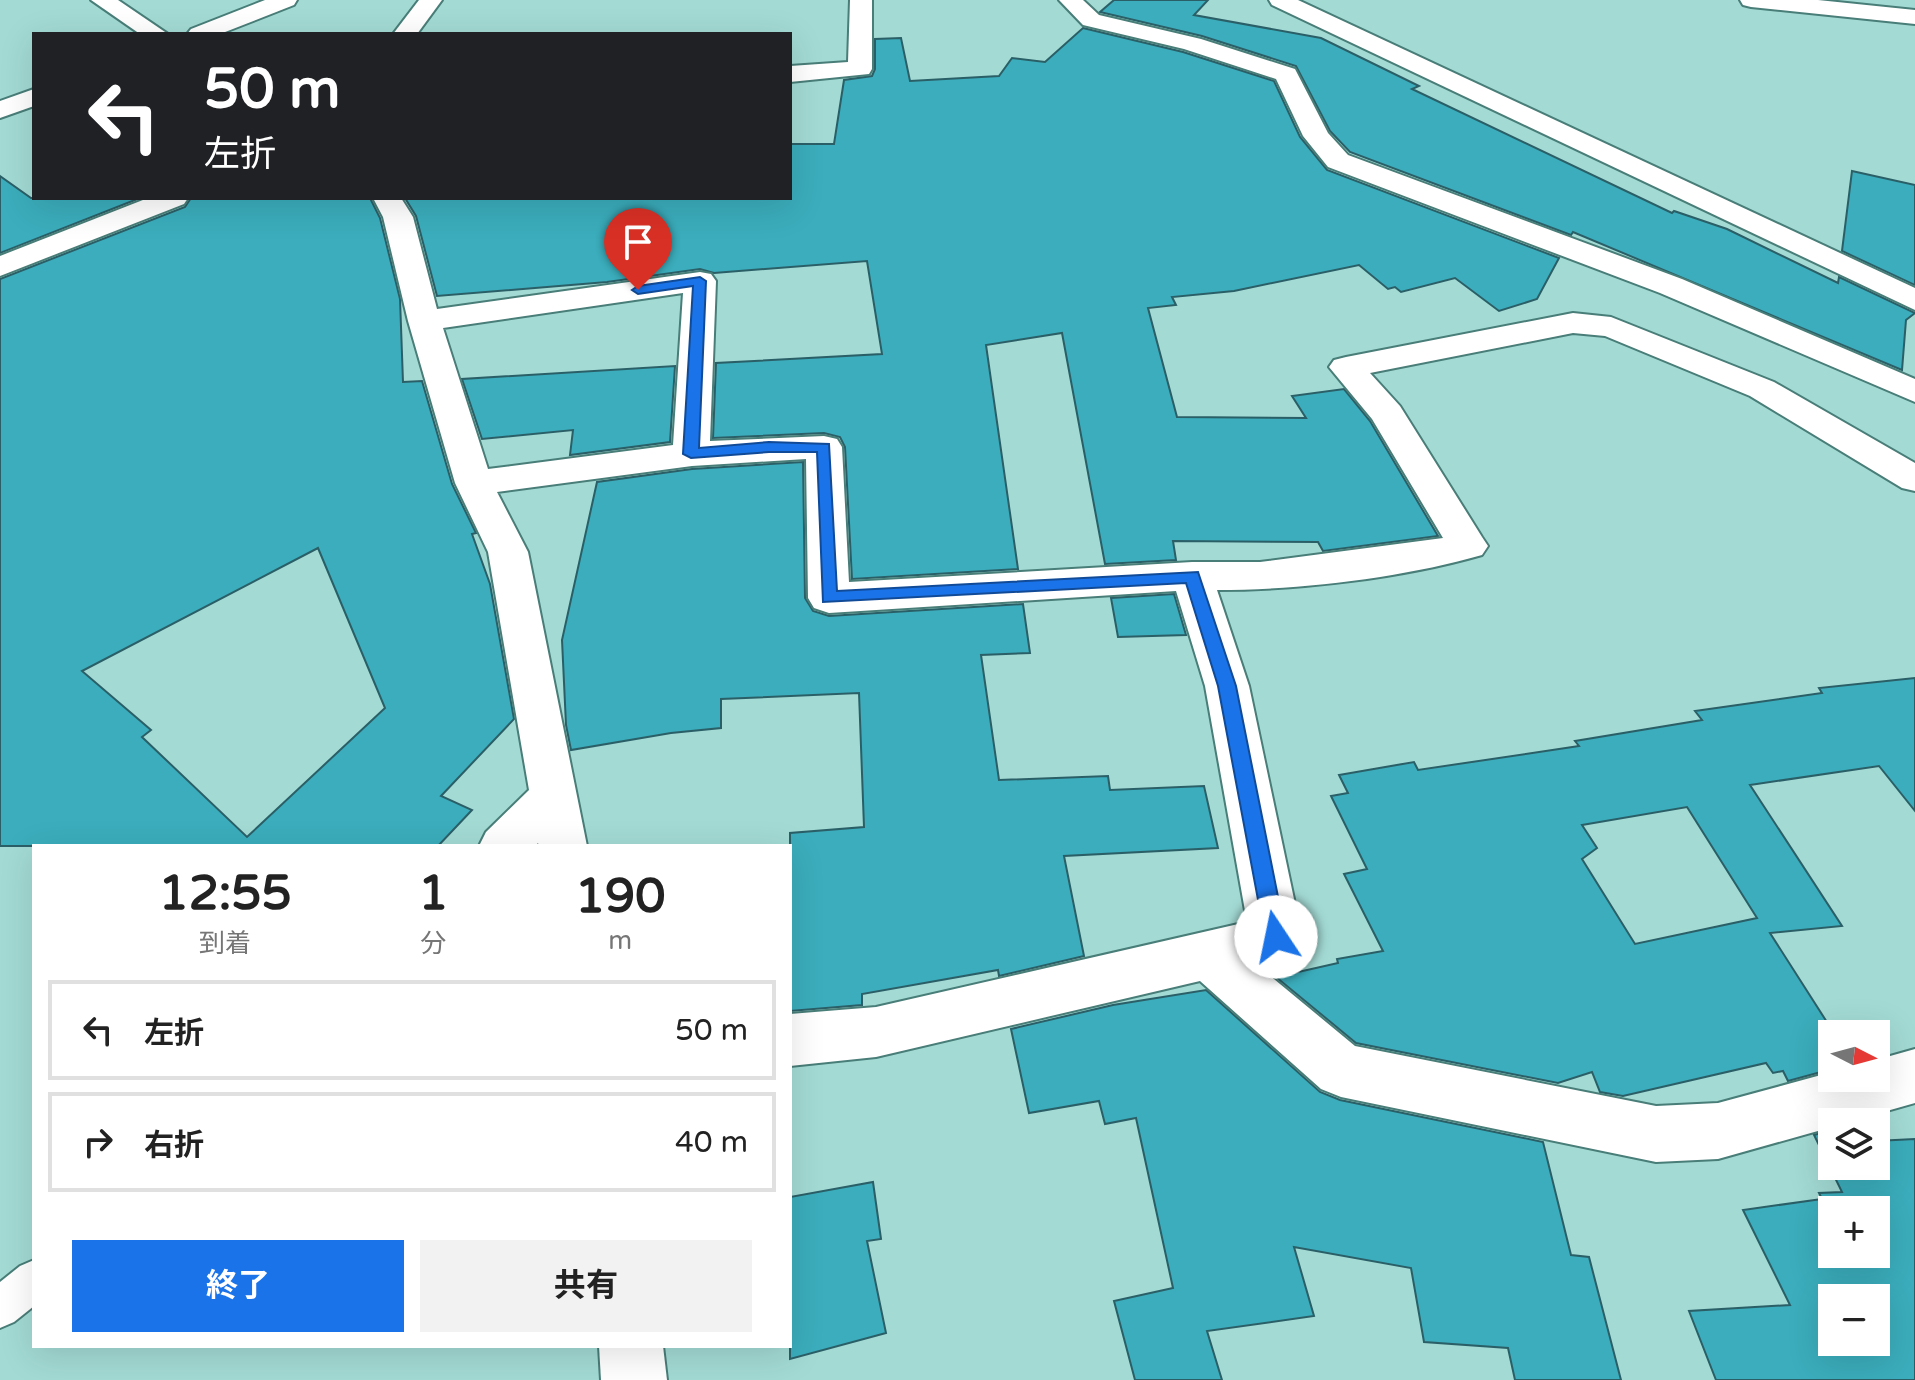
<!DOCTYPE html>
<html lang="ja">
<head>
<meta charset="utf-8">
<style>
  :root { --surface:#fff; --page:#f2f2f2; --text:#222; --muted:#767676; --line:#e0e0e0; --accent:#1a73e8 }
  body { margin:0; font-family:"Varela Round","Noto Sans JP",sans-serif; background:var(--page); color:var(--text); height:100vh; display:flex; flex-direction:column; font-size:30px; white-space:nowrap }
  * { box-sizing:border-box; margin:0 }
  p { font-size:26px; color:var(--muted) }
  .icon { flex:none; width:44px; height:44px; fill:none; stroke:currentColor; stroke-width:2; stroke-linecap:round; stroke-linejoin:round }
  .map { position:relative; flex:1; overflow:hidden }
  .side { position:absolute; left:32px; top:844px; width:760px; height:504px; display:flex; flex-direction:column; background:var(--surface); border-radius:0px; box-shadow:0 8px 32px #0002 }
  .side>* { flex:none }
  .hud { position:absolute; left:32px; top:32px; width:760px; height:168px; border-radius:0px; box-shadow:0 8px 32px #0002; background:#202124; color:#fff; overflow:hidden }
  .needle { width:52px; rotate:96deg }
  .buttons { position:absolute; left:1818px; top:1020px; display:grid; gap:16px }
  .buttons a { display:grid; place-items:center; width:72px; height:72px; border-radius:0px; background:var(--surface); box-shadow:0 8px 32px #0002; font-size:40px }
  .pin { position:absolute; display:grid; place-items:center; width:68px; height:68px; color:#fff; margin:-82px -34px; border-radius:50% 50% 50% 0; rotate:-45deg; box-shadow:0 0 8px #0007 }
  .pin .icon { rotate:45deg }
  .me { position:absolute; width:88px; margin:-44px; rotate:349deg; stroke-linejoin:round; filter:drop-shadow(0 0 6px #0008) }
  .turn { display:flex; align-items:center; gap:28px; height:168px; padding:0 40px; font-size:36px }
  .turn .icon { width:104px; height:104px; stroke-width:2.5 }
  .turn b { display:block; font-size:56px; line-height:68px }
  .eta { display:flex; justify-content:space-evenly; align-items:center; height:136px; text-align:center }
  .eta b { font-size:48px; font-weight:700; line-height:56px }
  .cta { display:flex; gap:16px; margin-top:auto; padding:16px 40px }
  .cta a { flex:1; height:92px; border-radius:0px; background:var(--accent); color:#fff; font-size:32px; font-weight:700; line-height:92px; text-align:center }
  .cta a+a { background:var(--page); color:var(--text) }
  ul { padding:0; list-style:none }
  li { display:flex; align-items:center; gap:24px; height:100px; margin:0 16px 12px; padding:0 24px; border:4px solid var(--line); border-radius:0px }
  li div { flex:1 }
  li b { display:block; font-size:30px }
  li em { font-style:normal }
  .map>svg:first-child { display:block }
  .building { fill:#3badbc; stroke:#2b5f67; stroke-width:2; fill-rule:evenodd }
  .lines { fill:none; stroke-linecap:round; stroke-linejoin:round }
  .service-casing { stroke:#487d78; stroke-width:4 }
  .minor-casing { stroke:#487d78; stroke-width:4 }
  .tertiary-casing { stroke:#487d78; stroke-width:4 }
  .secondary-casing { stroke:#487d78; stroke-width:4 }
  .service { fill:#fff; fill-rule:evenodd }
  .minor { fill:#fff; fill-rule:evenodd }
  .tertiary { fill:#fff; fill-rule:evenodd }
  .secondary { fill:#fff; fill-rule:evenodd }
  .route { fill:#1a73e8; stroke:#114b97; stroke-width:2 }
</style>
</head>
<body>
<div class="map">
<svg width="1915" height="1380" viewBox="0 0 1915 1380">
  <rect width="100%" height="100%" fill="#a3dad4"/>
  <g class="building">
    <path d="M1114,0H1208L1194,15L1321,38L1419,86L1412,89L1672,213L1674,211L1727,229L1838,283L1839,277L1915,313L1906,320L1902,370L1573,232L1571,235L1350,152L1330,131L1296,66L1202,36L1100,12Z"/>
    <path d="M1083,28L1183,52L1274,81L1300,137L1327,170L1559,258L1537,299L1499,311L1455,278L1401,292L1395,287L1388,289L1359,265L1234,291L1172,297L1176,305L1148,308L1177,417L1306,418L1292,396L1344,389L1370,421L1438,536L1323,551L1318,542L1173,541L1176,560L1105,564L1062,333L986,345L1018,569L852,579L845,447L840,437L824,433L713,438L716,363L882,354L867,261L714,273L700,269L607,282L437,296L416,216L405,198H790V144H834L844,80L872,76L875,69V39L901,38L910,81L999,76L1012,58L1045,62Z"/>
    <path d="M1852,171L1915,185V285L1842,251Z"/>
    <path d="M0,176L31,198H140L0,253Z"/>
    <path d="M191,198H370L380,218L400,299L403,382L422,381L452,484L476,533L472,534L490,584L514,719L441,796L472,810L438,846H0V279L185,207ZM318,548L385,708L247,837L142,737L151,730L82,671Z"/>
    <path d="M675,366L670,442L570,455L573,430L482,439L462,379Z"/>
    <path d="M803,462L805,598L813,611L829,616L1023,604L1030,653L981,655L999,780L1108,776L1110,790L1204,786L1218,848L1064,856L1084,956L999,976L998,970L862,994V1005L790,1011V833L864,827L859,693L721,699V728L671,733L571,750L566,725L562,640L597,482L692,469Z"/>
    <path d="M1174,594L1186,635L1118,637L1111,598Z"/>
    <path d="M1915,678V811L1879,766L1750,785L1842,926L1770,933L1832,1030V1069L1788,1081L1783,1071L1773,1073L1766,1063L1623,1096L1600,1092L1592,1072L1558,1083L1356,1043L1276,977L1338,963L1337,959L1383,951L1344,874L1367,869L1331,796L1348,793L1339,775L1414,762L1418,770L1579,746L1575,741L1702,720L1695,711L1822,693L1819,688ZM1687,807L1757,918L1635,944L1582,859L1597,848L1582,825Z"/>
    <path d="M1206,990L1320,1092L1340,1100L1543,1142L1571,1255L1589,1257L1621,1380H1515L1508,1348L1424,1342L1411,1268L1294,1247L1314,1316L1207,1331L1222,1380H1135L1114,1301L1173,1288L1136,1118L1105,1124L1099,1101L1029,1113L1011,1029L1113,1005Z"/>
    <path d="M1832,1130V1166H1876V1141L1915,1139V1380H1716L1689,1311L1790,1305L1743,1210L1822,1199L1819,1193L1842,1192L1814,1135ZM1832,1210H1876V1254H1832ZM1832,1298H1876V1342H1832Z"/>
    <path d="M873,1182L881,1239L867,1241L886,1333L790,1359V1197Z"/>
  </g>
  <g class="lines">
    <defs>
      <path id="service" d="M34,1260V1306L14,1322L0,1328V1282L20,1266Z"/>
      <g id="minor">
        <path d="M91,0H118L168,34H140Z"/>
        <path d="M419,0H442L417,34H393Z"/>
        <path d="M850,0H872V69L869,74L790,82V66L848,62Z"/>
        <path d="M1059,0H1083L1099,15L1201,39L1295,69L1328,133L1348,155L1682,279L1915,379V402L1660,293L1328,167L1303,136L1276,79L1184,49L1083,25Z"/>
        <path d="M1269,0H1298L1915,288V310L1272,5Z"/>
        <path d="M148,198H188L184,204L0,276V256Z"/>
        <path d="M373,198H401L413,217L437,309L700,272L711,274L716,281L710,441L824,436L837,439L842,447L849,582L1192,562H1260L1443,538L1372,419L1329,367L1334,360L1346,357L1573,313L1611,317L1774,382L1915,463V491L1902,488L1750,396L1605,336L1573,333L1370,373L1400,406L1482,537L1488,546L1482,555C1402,578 1300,590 1217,590L1249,686L1302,937L1294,953L1257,965L1355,1046L1656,1106L1718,1103L1832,1072V1078H1876V1060L1915,1049V1103L1848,1122H1832V1127L1718,1159L1656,1162L1341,1097L1321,1089L1200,981L876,1057L790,1066V1014L876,1007L1247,922L1205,686L1176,591L829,613L814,608L808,598L806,459L692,466L497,492L528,552L587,846H539L538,843L535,846H479L486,832L529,790L488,552L455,483L408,321L383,217ZM683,293L673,445L488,469L443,328Z"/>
        <path d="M599,1346H663L667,1380H601Z"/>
      </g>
      <path id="tertiary" d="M1740,0H1818L1915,10V24L1751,7L1743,5Z"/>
      <g id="secondary">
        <path d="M265,0H297L294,5L220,34H187L191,29Z"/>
        <path d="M34,89V106L0,118V101Z"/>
      </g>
    </defs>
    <use href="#service" class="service-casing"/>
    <use href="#minor" class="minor-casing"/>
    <use href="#tertiary" class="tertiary-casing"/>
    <use href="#secondary" class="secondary-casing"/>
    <use href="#service" class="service"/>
    <use href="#minor" class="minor"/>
    <use href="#tertiary" class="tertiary"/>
    <use href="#secondary" class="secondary"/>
  </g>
  <path class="route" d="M700,277L706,281L699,448L769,442L829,444L837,591L1198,572L1236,686L1286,937L1283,944L1276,947L1268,944L1265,937L1218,686L1186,583L823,602L817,452H769L691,458L683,454L693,286L638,294L632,290L638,286Z"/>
</svg>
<div class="buttons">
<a><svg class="needle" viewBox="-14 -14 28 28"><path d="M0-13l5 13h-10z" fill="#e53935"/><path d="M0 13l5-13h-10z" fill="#767676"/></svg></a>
<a><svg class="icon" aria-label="layers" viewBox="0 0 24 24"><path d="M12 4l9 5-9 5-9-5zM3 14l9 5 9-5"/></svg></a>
<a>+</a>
<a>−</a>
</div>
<div class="pin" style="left:638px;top:290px;background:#d93025"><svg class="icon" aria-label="arrive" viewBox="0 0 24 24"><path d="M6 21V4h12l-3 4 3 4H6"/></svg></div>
<svg class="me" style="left:1276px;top:937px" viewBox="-20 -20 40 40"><circle r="19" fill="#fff"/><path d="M0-13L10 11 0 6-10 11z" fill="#1a73e8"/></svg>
<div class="hud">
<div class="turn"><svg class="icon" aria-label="left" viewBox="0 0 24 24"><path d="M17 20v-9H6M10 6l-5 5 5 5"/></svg><div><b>50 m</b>左折</div></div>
</div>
<section class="side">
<div class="eta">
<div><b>12:55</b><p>到着</p></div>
<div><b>1</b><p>分</p></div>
<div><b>190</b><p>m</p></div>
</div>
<ul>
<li><svg class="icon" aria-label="left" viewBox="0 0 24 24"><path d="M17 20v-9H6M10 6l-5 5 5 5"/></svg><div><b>左折</b></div><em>50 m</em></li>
<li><svg class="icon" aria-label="right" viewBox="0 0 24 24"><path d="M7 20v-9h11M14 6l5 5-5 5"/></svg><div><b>右折</b></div><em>40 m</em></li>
</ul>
<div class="cta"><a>終了</a><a>共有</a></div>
</section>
</div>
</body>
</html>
